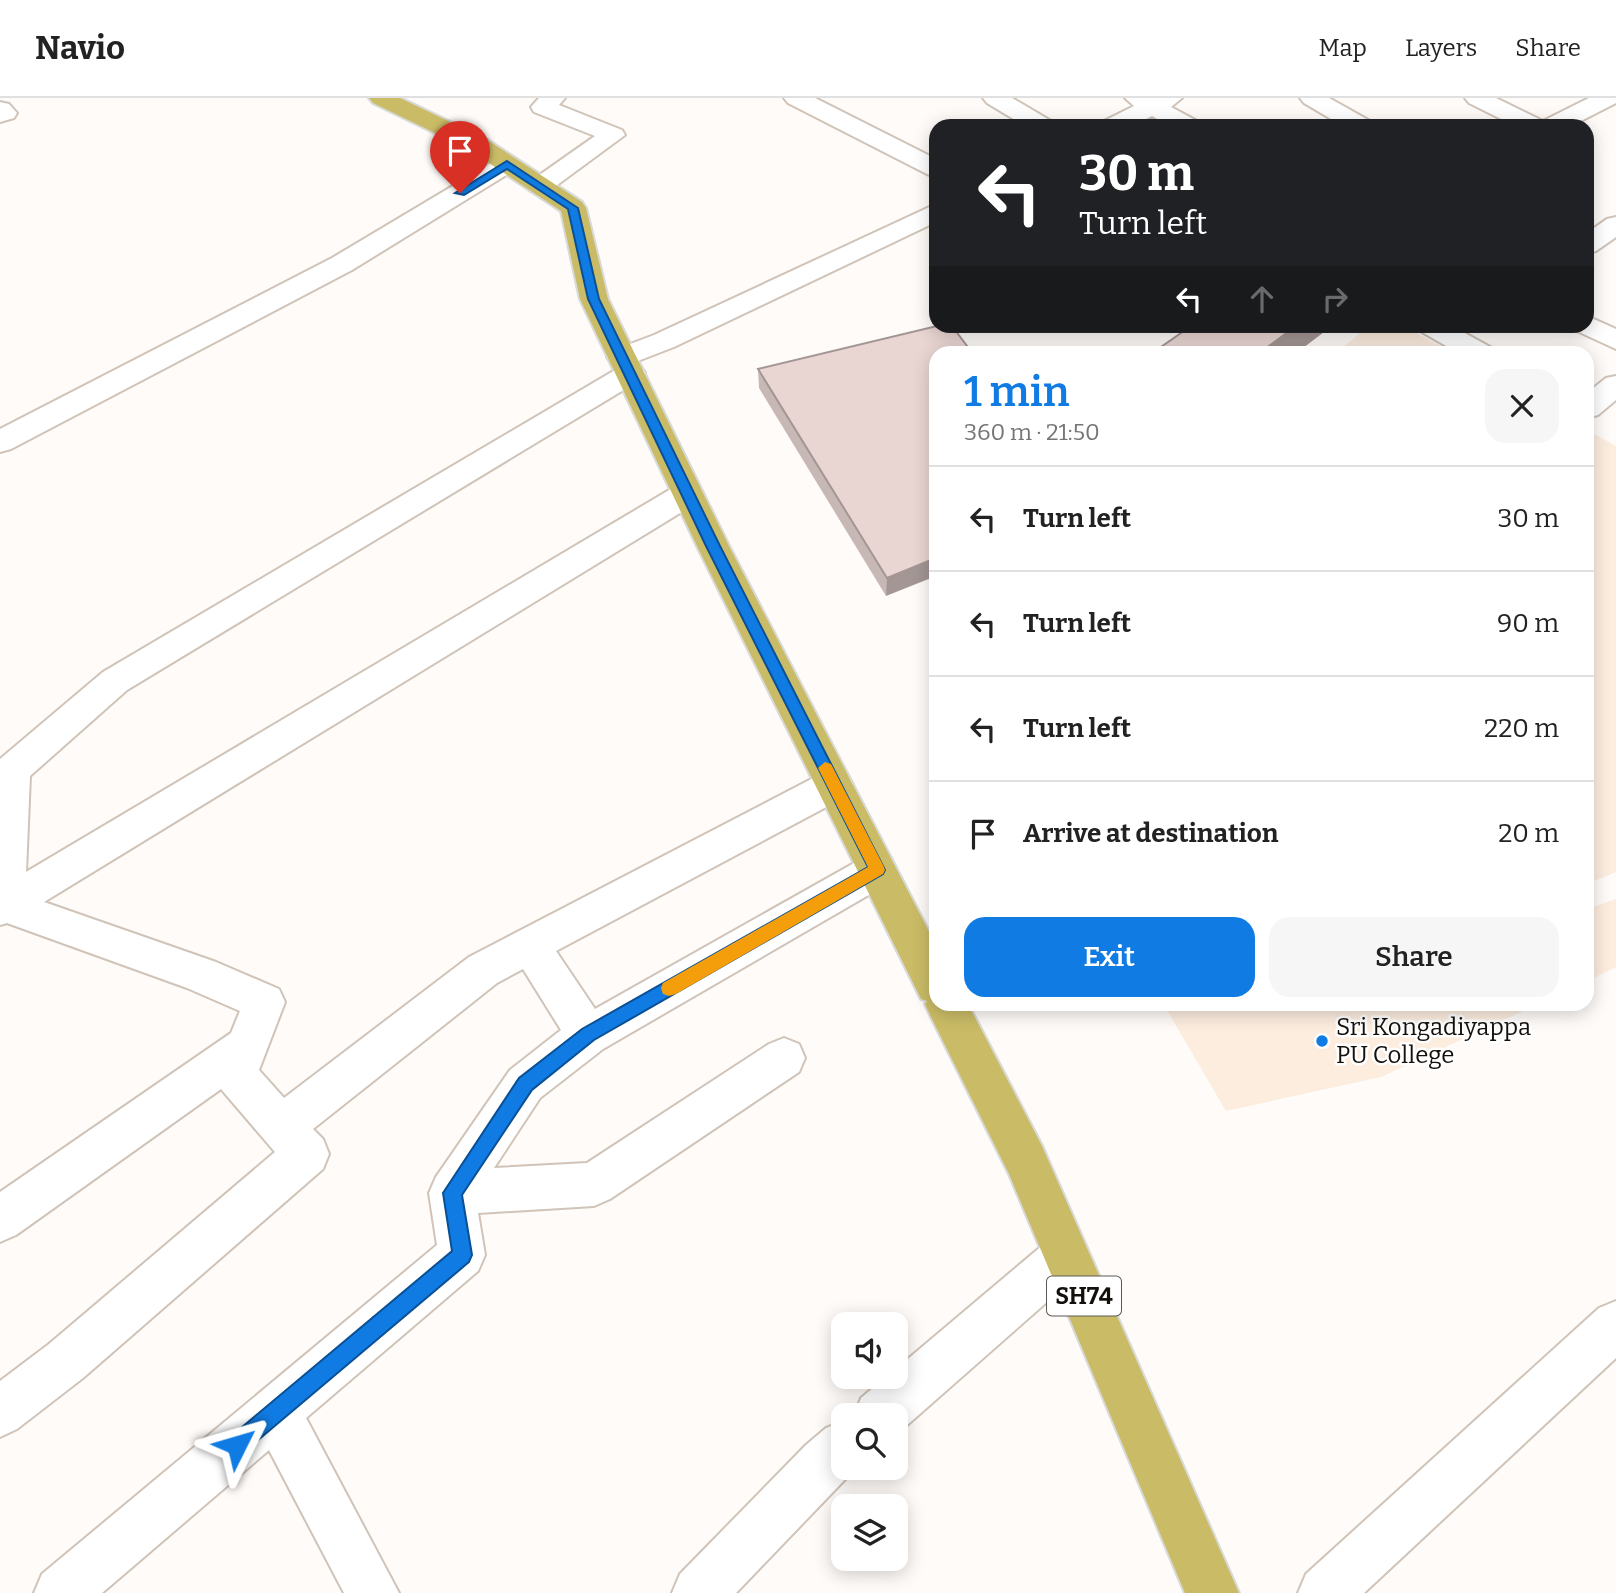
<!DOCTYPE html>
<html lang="en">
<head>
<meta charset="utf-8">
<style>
  :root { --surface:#fff; --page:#f6f6f6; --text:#222; --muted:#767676; --line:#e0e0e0; --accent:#107be3 }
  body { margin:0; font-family:Bitter,serif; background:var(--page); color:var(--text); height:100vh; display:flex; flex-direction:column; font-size:26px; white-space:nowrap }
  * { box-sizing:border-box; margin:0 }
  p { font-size:23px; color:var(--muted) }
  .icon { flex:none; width:38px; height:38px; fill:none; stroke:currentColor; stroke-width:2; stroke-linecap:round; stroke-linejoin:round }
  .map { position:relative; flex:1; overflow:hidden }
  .sheet { position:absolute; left:929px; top:248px; width:665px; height:665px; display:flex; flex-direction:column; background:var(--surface); border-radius:21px; box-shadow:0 4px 18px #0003 }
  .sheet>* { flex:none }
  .banner { position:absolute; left:929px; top:21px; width:665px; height:214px; border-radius:21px; box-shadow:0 4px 18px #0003; background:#202124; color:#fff; overflow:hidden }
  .controls { position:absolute; left:831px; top:1214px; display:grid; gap:14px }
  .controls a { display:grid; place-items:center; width:77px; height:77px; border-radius:14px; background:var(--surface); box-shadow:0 4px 18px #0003; font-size:35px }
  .pin { position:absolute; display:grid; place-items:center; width:60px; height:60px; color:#fff; margin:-72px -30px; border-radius:50% 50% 50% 0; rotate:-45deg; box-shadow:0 0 7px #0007 }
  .pin .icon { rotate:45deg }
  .me { position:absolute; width:77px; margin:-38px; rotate:50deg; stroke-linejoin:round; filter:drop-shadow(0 0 5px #0008) }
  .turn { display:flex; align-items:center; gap:24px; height:147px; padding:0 35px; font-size:32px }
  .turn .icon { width:91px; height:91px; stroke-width:2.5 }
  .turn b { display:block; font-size:49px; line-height:60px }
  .lanes { display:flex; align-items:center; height:66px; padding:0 35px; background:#0003; justify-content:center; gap:35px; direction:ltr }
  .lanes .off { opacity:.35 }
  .round { display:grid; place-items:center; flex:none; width:74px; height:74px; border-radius:21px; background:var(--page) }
  .head { display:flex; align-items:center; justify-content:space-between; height:119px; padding:0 35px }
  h1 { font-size:42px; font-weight:600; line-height:52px; color:var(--accent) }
  .primary-button { display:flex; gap:14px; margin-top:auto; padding:14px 35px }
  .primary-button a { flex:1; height:80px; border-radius:21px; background:var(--accent); color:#fff; font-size:28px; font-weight:600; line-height:80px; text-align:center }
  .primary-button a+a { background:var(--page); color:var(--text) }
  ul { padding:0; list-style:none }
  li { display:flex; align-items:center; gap:21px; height:105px; padding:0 35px; border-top:2px solid var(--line) }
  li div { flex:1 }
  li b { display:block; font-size:26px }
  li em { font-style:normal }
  header { display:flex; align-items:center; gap:42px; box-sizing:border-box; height:98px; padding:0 35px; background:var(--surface); border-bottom:2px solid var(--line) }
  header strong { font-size:33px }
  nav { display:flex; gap:38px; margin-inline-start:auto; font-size:24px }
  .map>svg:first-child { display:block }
  .built { fill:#fceddf }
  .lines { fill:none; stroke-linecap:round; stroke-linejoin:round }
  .minor-casing { stroke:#d0c3b8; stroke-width:4 }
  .major-casing { stroke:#d9d9d8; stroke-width:4 }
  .minor { fill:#fff; fill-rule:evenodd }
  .major { fill:#cabc66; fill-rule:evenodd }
  .wall { fill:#c8b8b5 }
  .shaded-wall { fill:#a39694 }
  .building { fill:#e9d6d3; stroke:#a39694; stroke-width:2 }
  .route { fill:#107be3; stroke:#0a5094; stroke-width:2 }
  .slow { fill:#f59e0b }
  .poi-dot { fill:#107be3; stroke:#fff; stroke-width:2.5 }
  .labels { text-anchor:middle; stroke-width:5; stroke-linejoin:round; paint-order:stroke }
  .shield { fill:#fff; stroke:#5a5855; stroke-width:2 }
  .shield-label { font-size:23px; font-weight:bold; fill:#14100c }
  .poi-label { font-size:24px; fill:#14100c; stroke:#fff; text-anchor:start }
</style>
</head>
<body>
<header>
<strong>Navio</strong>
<nav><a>Map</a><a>Layers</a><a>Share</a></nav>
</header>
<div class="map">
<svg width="1616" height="1495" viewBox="0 0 1616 1495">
  <rect width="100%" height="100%" fill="#fefbf9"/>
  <g class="built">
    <path d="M1369,228H1403L1453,255H1336Z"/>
    <path d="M1587,332L1616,348V774L1587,786Z"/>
    <path d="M1616,801V869L1587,883V811Z"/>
    <path d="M1164,907H1536L1381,979L1226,1013Z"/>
  </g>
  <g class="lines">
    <defs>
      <g id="minor">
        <path d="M539,0H565L559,7L622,32L625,37L549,93L540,96L531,93L527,88L531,83L595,38L534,14L531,9Z"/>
        <path d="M784,0H815L936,61V79L927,76L788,5Z"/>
        <path d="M983,0H1012L1051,23L1054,28H1025L987,5Z"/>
        <path d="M1125,0H1182L1171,9L1197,23L1200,28H1170L1152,18L1132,28H1101L1104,23L1134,8Z"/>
        <path d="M1300,0H1329L1370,23L1373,28H1343L1304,5Z"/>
        <path d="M1465,0H1496L1543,23L1589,0H1616V5L1571,28H1515L1469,5Z"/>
        <path d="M0,4L9,6L17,15L14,20L0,24Z"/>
        <path d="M507,58L516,61L520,66L516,71L352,172L11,351L0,354V331L332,160L498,61Z"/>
        <path d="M936,106V124L674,249L630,266L640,268L645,275L640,282L127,592L30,678L26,774L676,388L687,385L698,388L703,396L698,404L44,804L216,864L279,891L285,904L259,972L284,1000L469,859L821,676L834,672L847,676L853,687L847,698L556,853L595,911L863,760L877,756L891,760L896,772L891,784L603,951L540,1000L494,1070L587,1065L769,946L784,940L799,946L805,960L799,974L610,1101L594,1108L478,1115L485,1157L478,1173L306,1320L399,1495H344L269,1352L102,1495H34L42,1476L437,1147L429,1095L436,1079L510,972L561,932L523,871L497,885L313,1031L323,1041L329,1056L323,1071L83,1280L17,1331L0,1339V1283L49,1246L275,1054L221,991L16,1137L0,1144V1094L231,935L240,913L187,890L7,825L0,827V661L103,574L622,268L612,265L607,259L612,253L654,237Z"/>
        <path d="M1616,119V139L1596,153L1587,155V135L1607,121Z"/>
        <path d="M1587,218L1616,231V251L1577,233L1573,228H1587Z"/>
        <path d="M1418,228H1452L1492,250L1496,256H1460L1422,234Z"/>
        <path d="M1616,278V302L1598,317L1587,320V295L1606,280Z"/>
        <path d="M1066,1134L1082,1141L1089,1157L1082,1173L897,1336L896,1318H854L861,1300L886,1279H896V1271L1050,1141Z"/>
        <path d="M1616,1203V1260L1364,1495H1298L1306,1476L1599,1210Z"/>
        <path d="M844,1323V1370H856L736,1495H672L680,1476L806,1347L826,1330Z"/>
      </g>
      <path id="major" d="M369,0H400L486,41L582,104L586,110L608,201L729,448L936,847V906H968L1042,1048L1239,1495H1185L1009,1076L931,919L925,906L927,903L921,901L697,448L580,201L561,113L468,51L373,5Z"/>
    </defs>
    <use href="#minor" class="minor-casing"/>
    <use href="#major" class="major-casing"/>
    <use href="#minor" class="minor"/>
    <use href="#major" class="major"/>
  </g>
  <path class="wall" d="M937,228L886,498L759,290L758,271Z"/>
  <g class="shaded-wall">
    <path d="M1296,228H1332L1295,256H1258Z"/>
    <path d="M936,460V478L886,498L887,480Z"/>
  </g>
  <g class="building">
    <path d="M937,228H952L973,256H936V460L887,480L758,271Z"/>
    <path d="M1191,228H1296L1258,256H1151Z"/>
  </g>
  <path class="route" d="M507,63L578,110L599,201L720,448L885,772L883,776L594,942L532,992L462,1097L472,1157L469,1164L244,1354L237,1357L229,1354L226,1347L229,1340L452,1153L443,1095L519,980L582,931L868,769L706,448L588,201L568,111L507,71L464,97L455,95Z"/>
  <path class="slow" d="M825,664L831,666L883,767L885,772L883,776L676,896L669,898L663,896L661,890L663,885L868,769L818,670Z"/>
  <circle class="poi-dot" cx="1322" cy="943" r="7"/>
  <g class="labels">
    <rect class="shield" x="1047" y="1178.5" width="74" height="39" rx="5"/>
    <g class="shield-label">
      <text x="1084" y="1206">SH74</text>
    </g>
    <g class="poi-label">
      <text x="1336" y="937">Sri Kongadiyappa<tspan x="1336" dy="28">PU College</tspan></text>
    </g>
  </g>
</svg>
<div class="controls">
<a><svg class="icon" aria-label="sound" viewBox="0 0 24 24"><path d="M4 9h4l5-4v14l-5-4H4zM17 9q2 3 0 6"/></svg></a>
<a><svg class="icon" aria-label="search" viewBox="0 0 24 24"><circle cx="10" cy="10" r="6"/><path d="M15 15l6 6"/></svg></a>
<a><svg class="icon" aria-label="layers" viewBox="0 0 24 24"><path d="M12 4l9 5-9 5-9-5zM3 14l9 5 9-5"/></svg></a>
</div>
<div class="pin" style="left:460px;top:95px;background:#d93025"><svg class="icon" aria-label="arrive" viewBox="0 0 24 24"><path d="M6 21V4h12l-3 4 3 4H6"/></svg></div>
<svg class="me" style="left:237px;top:1347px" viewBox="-20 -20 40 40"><path d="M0-17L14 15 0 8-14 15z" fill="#107be3" stroke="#fff" stroke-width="4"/></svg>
<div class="banner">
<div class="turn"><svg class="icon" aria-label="left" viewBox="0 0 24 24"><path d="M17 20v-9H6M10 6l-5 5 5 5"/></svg><div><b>30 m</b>Turn left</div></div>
<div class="lanes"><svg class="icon" aria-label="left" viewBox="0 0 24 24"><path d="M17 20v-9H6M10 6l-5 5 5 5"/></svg><svg class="icon off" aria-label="ahead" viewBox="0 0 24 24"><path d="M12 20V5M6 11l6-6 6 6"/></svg><svg class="icon off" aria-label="right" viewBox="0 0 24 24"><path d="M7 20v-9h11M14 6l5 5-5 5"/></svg></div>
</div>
<section class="sheet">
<div class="head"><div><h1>1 min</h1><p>360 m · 21:50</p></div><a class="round"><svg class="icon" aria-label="close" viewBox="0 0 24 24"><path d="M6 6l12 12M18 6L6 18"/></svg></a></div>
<ul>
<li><svg class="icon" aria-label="left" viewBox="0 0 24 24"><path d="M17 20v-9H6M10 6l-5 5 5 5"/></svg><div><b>Turn left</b></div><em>30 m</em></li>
<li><svg class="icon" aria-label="left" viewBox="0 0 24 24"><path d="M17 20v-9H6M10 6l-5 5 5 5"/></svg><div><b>Turn left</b></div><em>90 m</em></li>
<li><svg class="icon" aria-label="left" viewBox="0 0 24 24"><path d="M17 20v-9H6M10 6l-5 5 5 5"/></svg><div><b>Turn left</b></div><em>220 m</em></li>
<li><svg class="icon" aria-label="arrive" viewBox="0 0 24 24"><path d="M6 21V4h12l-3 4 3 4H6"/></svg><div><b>Arrive at destination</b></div><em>20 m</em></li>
</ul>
<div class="primary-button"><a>Exit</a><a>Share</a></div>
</section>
</div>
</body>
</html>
